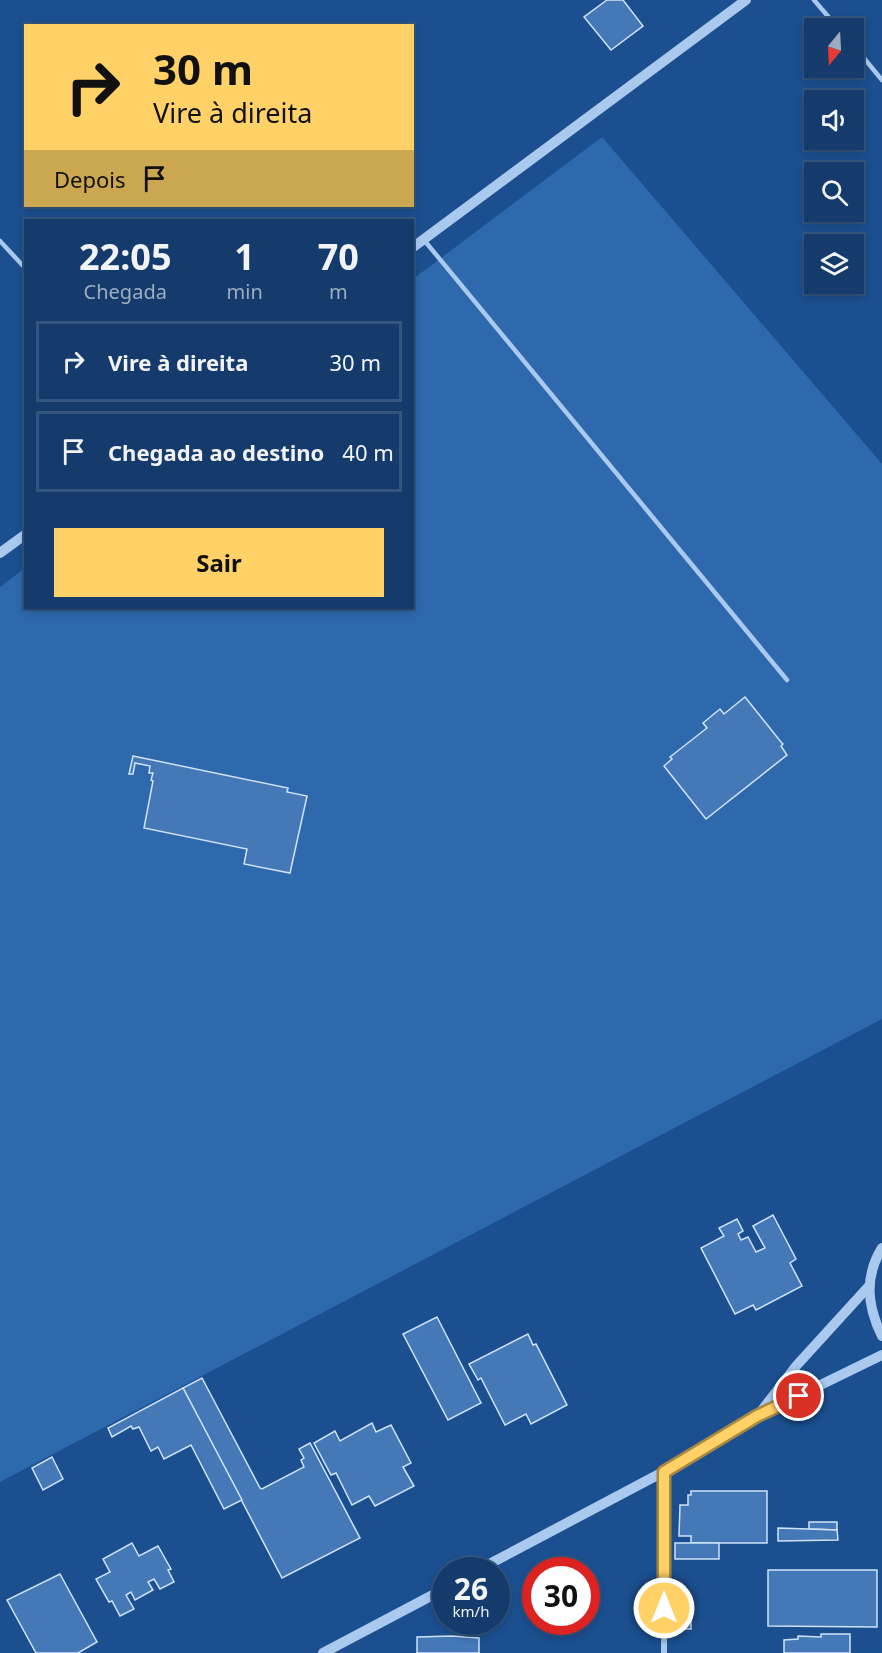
<!DOCTYPE html>
<html lang="pt">
<head>
<meta charset="utf-8">
<style>
  :root { --surface:#143b6b; --page:#1d4271; --text:#f1f3f6; --muted:#9dadc1; --line:#33557e; --accent:#ffd166 }
  body { margin:0; font-family:"Noto Sans",sans-serif; background:var(--page); color:var(--text); height:100vh; display:flex; flex-direction:column; font-size:22px; white-space:nowrap }
  * { box-sizing:border-box; margin:0 }
  p { font-size:20px; color:var(--muted) }
  .icon { flex:none; width:33px; height:33px; fill:none; stroke:currentColor; stroke-width:2; stroke-linecap:round; stroke-linejoin:round }
  .map { position:relative; flex:1; overflow:hidden }
  .drawer { position:absolute; left:24px; top:219px; width:390px; height:390px; display:flex; flex-direction:column; background:var(--surface); border-radius:0px; box-shadow:0 3px 9px #0003,0 0 0 2px var(--line) }
  .drawer>* { flex:none }
  .banner { position:absolute; left:24px; top:24px; width:390px; height:183px; border-radius:0px; box-shadow:0 3px 9px #0003,0 0 0 2px var(--line); background:#ffd166; color:#111; overflow:hidden }
  .needle { width:39px; rotate:198deg }
  .fabs { position:absolute; left:804px; top:18px; display:grid; gap:12px }
  .fabs a { display:grid; place-items:center; width:60px; height:60px; border-radius:0px; background:var(--surface); box-shadow:0 3px 9px #0003,0 0 0 2px var(--line); font-size:30px }
  .speed { position:absolute; left:432px; top:1557px; display:flex; gap:12px; font-size:30px; font-weight:700; text-align:center }
  .speed>* { display:grid; place-content:center; width:78px; height:78px; border-radius:50%; background:var(--surface); box-shadow:0 3px 9px #0003,0 0 0 2px var(--line); line-height:1 }
  .speed small { font-size:15px; font-weight:400 }
  .speed .limit { border:9px solid #d22; background:#fff; color:#111 }
  .pin { position:absolute; display:grid; place-items:center; width:51px; height:51px; color:#fff; margin:-26px; border:3px solid #fff; border-radius:50%; box-shadow:0 2px 6px #0007 }
  .me { position:absolute; width:66px; margin:-33px; rotate:0deg; stroke-linejoin:round; filter:drop-shadow(0 0 4px #0008) }
  .turn { display:flex; align-items:center; gap:21px; height:126px; padding:0 30px; font-size:27px }
  .turn .icon { width:78px; height:78px; stroke-width:2.5 }
  .turn b { display:block; font-size:42px; line-height:51px }
  .then { display:flex; align-items:center; height:57px; padding:0 30px; background:#0003; gap:12px; font-size:22px }
  .eta { display:flex; justify-content:space-evenly; align-items:center; height:102px; text-align:center }
  .eta b { font-size:36px; font-weight:700; line-height:42px }
  .button { display:flex; gap:12px; margin-top:auto; padding:12px 30px }
  .button a { flex:1; height:69px; border-radius:0px; background:var(--accent); color:#111; font-size:24px; font-weight:700; line-height:69px; text-align:center }
  ul { padding:0; list-style:none }
  li { display:flex; align-items:center; gap:18px; height:81px; margin:0 12px 9px; padding:0 18px; border:3px solid var(--line); border-radius:0px }
  li div { flex:1 }
  li b { display:block; font-size:22px }
  li em { font-style:normal }
  .map>svg:first-child { display:block }
  .green { fill:#2e69ad }
  .building { fill:#4478b7; stroke:#cfe3fa; stroke-width:1.5 }
  .lines { fill:none; stroke-linecap:round; stroke-linejoin:round }
  .service { stroke:#a9c9ee; stroke-width:4.5 }
  .minor { stroke:#a9c9ee; stroke-width:6 }
  .tertiary { stroke:#a9c9ee; stroke-width:10 }
  .route-casing { stroke:#a68842; stroke-width:15 }
  .route { stroke:#ffd166; stroke-width:10 }
</style>
</head>
<body>
<div class="map">
<svg width="882" height="1653" viewBox="0 0 882 1653">
  <rect width="100%" height="100%" fill="#1b4f8f"/>
  <path class="green" d="M602,137L882,464V1019L0,1482V587L25,568L26,608H412L413,279Z"/>
  <g class="building">
    <path d="M607,0H623L643,26L611,50L584,17Z"/>
    <path d="M745,697L781,742L783,744L781,746L787,755L706,819L664,766L672,759L670,757L707,728L703,723L720,709L724,714Z"/>
    <path d="M133,756L288,788L287,792L307,796L290,873L244,864L247,849L144,828L153,781L151,780L153,773H149L150,766L135,763L133,774H129Z"/>
    <path d="M773,1215L796,1259L790,1263L802,1286L756,1310L753,1305L735,1314L701,1248L724,1236L719,1228L737,1219L743,1231L738,1234L741,1240L748,1237L756,1252L765,1248L753,1226Z"/>
    <path d="M437,1317L481,1403L448,1420L403,1334Z"/>
    <path d="M528,1334L533,1345L536,1344L567,1405L531,1424L526,1414L505,1425L481,1378L478,1380L469,1364Z"/>
    <path d="M202,1378L260,1488L262,1489L304,1467L301,1460L304,1458L299,1449L310,1443L360,1538L282,1578L183,1388Z"/>
    <path d="M183,1388L242,1500L224,1509L191,1445L164,1459L158,1447L151,1451L139,1427L133,1429L131,1426L112,1437L108,1428Z"/>
    <path d="M372,1423L376,1432L391,1425L411,1463L403,1467L414,1486L375,1506L369,1496L352,1505L336,1473L331,1475L314,1443L335,1431L340,1441Z"/>
    <path d="M52,1457L63,1479L43,1490L32,1468Z"/>
    <path d="M691,1491H767V1543H691V1536H679L680,1505H688V1495H691Z"/>
    <path d="M809,1522H837V1530L809,1529Z"/>
    <path d="M778,1528L837,1530L838,1540L778,1541Z"/>
    <path d="M132,1543L139,1556L158,1546L171,1569L168,1570L174,1582L160,1589L154,1579L148,1582L153,1590L135,1600L131,1592L126,1595L134,1609L120,1616L112,1601L109,1602L96,1579L110,1572L103,1559Z"/>
    <rect x="675" y="1543" width="44" height="16"/>
    <path d="M768,1570H877V1627L768,1626Z"/>
    <path d="M60,1574L97,1642L78,1653H36L7,1600Z"/>
    <path d="M675,1600H691V1629H676Z"/>
    <path d="M821,1634H850V1653H784V1640L798,1639V1636L821,1637Z"/>
    <path d="M452,1636L479,1638V1653H417V1637Z"/>
  </g>
  <g class="lines">
    <g class="service">
      <path d="M814,0L838,28"/>
      <path d="M854,46L882,80"/>
      <path d="M424,240L787,680"/>
      <path d="M0,241L26,269"/>
    </g>
    <path class="minor" d="M664,1653L665,1471"/>
    <g class="tertiary">
      <path d="M412,248L746,0"/>
      <path d="M0,553L26,534"/>
      <path d="M882,1248C864,1277 867,1306 882,1336"/>
      <path d="M759,1414L797,1365L869,1286"/>
      <path d="M478,1570L665,1471L757,1416L882,1355"/>
      <path d="M323,1653L446,1588"/>
    </g>
  </g>
  <g class="lines">
    <defs>
      <path id="route" d="M664,1608V1472L757,1416L799,1396"/>
    </defs>
    <use href="#route" class="route-casing"/>
    <use href="#route" class="route"/>
  </g>
</svg>
<div class="fabs">
<a><svg class="needle" viewBox="-14 -14 28 28"><path d="M0-13l5 13h-10z" fill="#e53935"/><path d="M0 13l5-13h-10z" fill="#9dadc1"/></svg></a>
<a><svg class="icon" aria-label="sound" viewBox="0 0 24 24"><path d="M4 9h4l5-4v14l-5-4H4zM17 9q2 3 0 6"/></svg></a>
<a><svg class="icon" aria-label="search" viewBox="0 0 24 24"><circle cx="10" cy="10" r="6"/><path d="M15 15l6 6"/></svg></a>
<a><svg class="icon" aria-label="layers" viewBox="0 0 24 24"><path d="M12 4l9 5-9 5-9-5zM3 14l9 5 9-5"/></svg></a>
</div>
<div class="speed"><div>26<small>km/h</small></div><div class="limit">30</div></div>
<div class="pin" style="left:799px;top:1396px;background:#d93025"><svg class="icon" aria-label="arrive" viewBox="0 0 24 24"><path d="M6 21V4h12l-3 4 3 4H6"/></svg></div>
<svg class="me" style="left:664px;top:1608px" viewBox="-20 -20 40 40"><circle r="17" fill="#ffd166" stroke="#fff" stroke-width="3"/><path d="M0-11L8 9 0 5-8 9z" fill="#fff"/></svg>
<div class="banner">
<div class="turn"><svg class="icon" aria-label="right" viewBox="0 0 24 24"><path d="M7 20v-9h11M14 6l5 5-5 5"/></svg><div><b>30 m</b>Vire à direita</div></div>
<div class="then">Depois<svg class="icon" aria-label="arrive" viewBox="0 0 24 24"><path d="M6 21V4h12l-3 4 3 4H6"/></svg></div>
</div>
<section class="drawer">
<div class="eta">
<div><b>22:05</b><p>Chegada</p></div>
<div><b>1</b><p>min</p></div>
<div><b>70</b><p>m</p></div>
</div>
<ul>
<li><svg class="icon" aria-label="right" viewBox="0 0 24 24"><path d="M7 20v-9h11M14 6l5 5-5 5"/></svg><div><b>Vire à direita</b></div><em>30 m</em></li>
<li><svg class="icon" aria-label="arrive" viewBox="0 0 24 24"><path d="M6 21V4h12l-3 4 3 4H6"/></svg><div><b>Chegada ao destino</b></div><em>40 m</em></li>
</ul>
<div class="button"><a>Sair</a></div>
</section>
</div>
</body>
</html>
